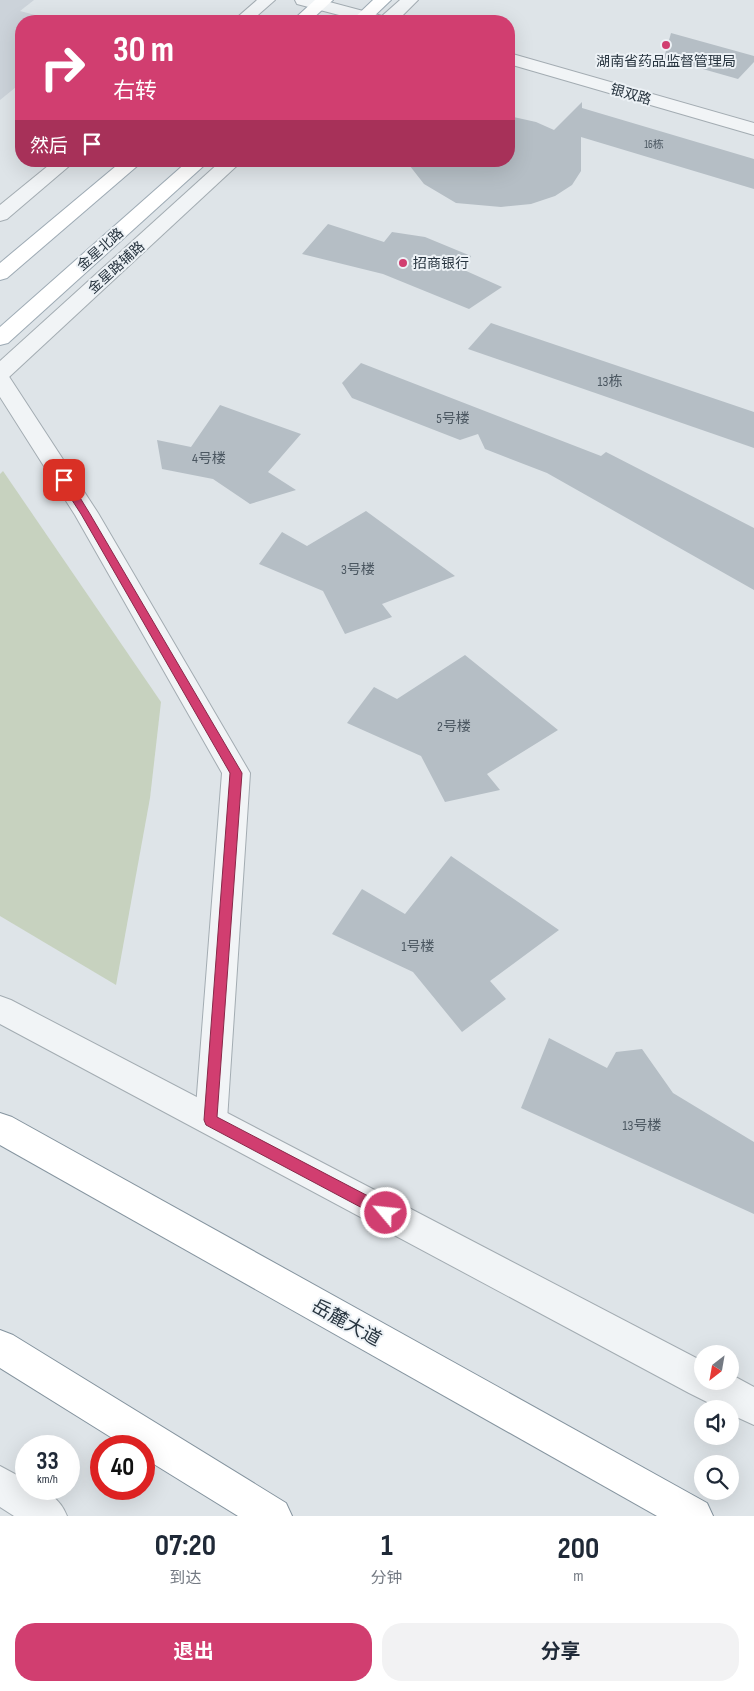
<!DOCTYPE html>
<html lang="zh">
<head>
<meta charset="utf-8">
<style>
  :root { --surface:#fff; --page:#f2f2f3; --text:#1f2937; --muted:#747a83; --accent:#d13e70 }
  body { margin:0; font-family:"Sofia Sans Condensed","Noto Sans SC",sans-serif; background:var(--page); color:var(--text); height:100vh; display:flex; flex-direction:column; font-size:19px; white-space:nowrap }
  * { box-sizing:border-box; margin:0 }
  p { font-size:16px; color:var(--muted) }
  .icon { flex:none; width:28px; height:28px; fill:none; stroke:currentColor; stroke-width:2; stroke-linecap:round; stroke-linejoin:round }
  .map { position:relative; height:1516px; overflow:hidden }
  .sheet { display:flex; flex-direction:column; background:var(--surface); flex:1 }
  .sheet>* { flex:none }
  .top-card { position:absolute; left:15px; top:15px; width:500px; height:152px; border-radius:20px; box-shadow:0 5px 20px #0002; background:#d13e70; color:#fff; overflow:hidden }
  .needle { width:32px; rotate:211deg }
  .tools { position:absolute; left:694px; top:1345px; display:grid; gap:10px }
  .tools a { display:grid; place-items:center; width:45px; height:45px; border-radius:50%; background:var(--surface); box-shadow:0 5px 20px #0002; font-size:25px }
  .speed { position:absolute; left:15px; top:1435px; display:flex; gap:10px; font-size:25px; font-weight:700; text-align:center }
  .speed>* { display:grid; place-content:center; width:65px; height:65px; border-radius:50%; background:var(--surface); box-shadow:0 5px 20px #0002; line-height:1 }
  .speed small { font-size:12px; font-weight:400 }
  .speed .limit { border:8px solid #d22; background:#fff; color:#111 }
  .pin { position:absolute; display:grid; place-items:center; width:42px; height:42px; color:#fff; margin:-21px; border-radius:10px; box-shadow:0 2px 8px #0006 }
  .me { position:absolute; width:55px; margin:-28px; rotate:298deg; stroke-linejoin:round; filter:drop-shadow(0 0 4px #0008) }
  .turn { display:flex; align-items:center; gap:18px; height:105px; padding:0 15px; font-size:22px }
  .turn .icon { width:65px; height:65px; stroke-width:2.5 }
  .turn b { display:block; font-size:35px; line-height:42px }
  .then { display:flex; align-items:center; height:48px; padding:0 15px; background:#0003; gap:10px; font-size:19px }
  .eta { display:flex; justify-content:space-evenly; align-items:center; height:85px; text-align:center }
  .eta b { font-size:30px; font-weight:700; line-height:35px }
  .primary-button { display:flex; gap:10px; margin-top:auto; padding:10px 15px }
  .primary-button a { flex:1; height:58px; border-radius:20px; background:var(--accent); color:#fff; font-size:20px; font-weight:700; line-height:58px; text-align:center }
  .primary-button a+a { background:var(--page); color:var(--text) }
  .map>svg:first-child { display:block }
  .built { fill:#ccd3da }
  .green { fill:#c7d2bf }
  .building { fill:#b5bec5 }
  .lines { fill:none; stroke-linecap:round; stroke-linejoin:round }
  .minor-casing { stroke:#a3acb2; stroke-width:2 }
  .tertiary-casing { stroke:#a3acb2; stroke-width:2 }
  .primary-casing { stroke:#9daab4; stroke-width:2 }
  .trunk-casing { stroke:#85949f; stroke-width:2 }
  .minor { fill:#f1f4f6; fill-rule:evenodd }
  .tertiary { fill:#f1f4f6; fill-rule:evenodd }
  .primary { fill:#fff; fill-rule:evenodd }
  .trunk { fill:#fff; fill-rule:evenodd }
  .route { fill:#d13e70; stroke:#882849 }
  .poi-dot { fill:#d13e70; stroke:#edf2f6; stroke-width:2 }
  .labels { text-anchor:middle; stroke-width:4; stroke-linejoin:round; paint-order:stroke }
  .far-number-label { font-size:11px; fill:#4a5660 }
  .far-poi-label { font-size:14px; fill:#27343f; stroke:#edf2f6 }
  .far-street-label { font-size:14px; fill:#27343f; stroke:#edf2f6 }
  .number-label { font-size:14px; fill:#4a5660 }
  .near-street-label { font-size:19px; fill:#27343f; stroke:#edf2f6 }
</style>
</head>
<body>
<div class="map">
<svg width="754" height="1516" viewBox="0 0 754 1516">
  <rect width="100%" height="100%" fill="#dee4e8"/>
  <path class="built" d="M0,0H34L20,11L58,21H21V83L0,100Z"/>
  <path class="green" d="M3,471L161,702L150,798L116,985L0,916V474Z"/>
  <g class="building">
    <path d="M671,33L754,56V62L738,79L664,58Z"/>
    <path d="M582,102V108L754,159V189L581,137V171L572,185L555,196L531,204L501,207L456,203L424,184L406,161H509V116L536,122L554,130Z"/>
    <path d="M328,224L384,242L392,232L425,237L471,256L464,270L502,287L469,309L383,274L302,254Z"/>
    <path d="M491,323L754,412V448L468,349Z"/>
    <path d="M361,363L601,456L606,452L754,528V590L547,473L485,449L478,434L460,440L352,398L342,383Z"/>
    <path d="M220,405L301,434L268,472L296,490L250,504L213,479L162,469L157,440L191,447Z"/>
    <path d="M366,511L455,576L382,604L392,617L345,634L323,591L259,564L282,532L307,546Z"/>
    <path d="M465,655L558,730L487,774L500,790L445,802L421,756L347,723L374,687L397,699Z"/>
    <path d="M451,856L559,930L490,981L506,999L462,1032L413,972L332,934L362,889L405,914Z"/>
    <path d="M549,1038L607,1068L616,1052L642,1049L673,1093L754,1142V1214L521,1108Z"/>
  </g>
  <g class="lines">
    <defs>
      <path id="minor" d="M0,373L8,375L98,513L250,773L227,1120L223,1130L211,1135L199,1130L195,1120L222,773L75,515L0,397Z"/>
      <g id="tertiary">
        <path d="M257,0H275L251,21H233Z"/>
        <path d="M295,0H322L382,16L400,0H418L397,21H362L297,4Z"/>
        <path d="M509,53L754,123V135L509,64Z"/>
        <path d="M54,161H75L7,219L0,221V205Z"/>
        <path d="M221,161H242L8,378L0,380V361Z"/>
        <path d="M0,996L11,1000L702,1361V1381H730V1374L754,1387V1425L730,1414V1409H721L689,1393L0,1024Z"/>
        <path d="M0,1466L26,1480V1489C46,1489 60,1498 67,1516H14L0,1507Z"/>
      </g>
      <g id="primary">
        <path d="M315,0H333L310,21H292Z"/>
        <path d="M373,0H391L369,21H351Z"/>
        <path d="M122,161H143L7,278L0,280V263Z"/>
        <path d="M188,161H209L8,343L0,345V327Z"/>
      </g>
      <g id="trunk">
        <path d="M0,1113L12,1117L707,1503L713,1516H657L0,1145Z"/>
        <path d="M0,1330L13,1335L286,1503L292,1516H238L144,1458V1446H125L0,1368Z"/>
      </g>
    </defs>
    <use href="#minor" class="minor-casing"/>
    <use href="#tertiary" class="tertiary-casing"/>
    <use href="#primary" class="primary-casing"/>
    <use href="#trunk" class="trunk-casing"/>
    <use href="#minor" class="minor"/>
    <use href="#tertiary" class="tertiary"/>
    <use href="#primary" class="primary"/>
    <use href="#trunk" class="trunk"/>
  </g>
  <path class="route" d="M64,477L68,478L90,514L242,773L217,1117L391,1208L393,1213L391,1218L386,1220L381,1218L206,1125L204,1120L230,773L81,514L59,480Z"/>
  <g class="poi-dot">
    <circle cx="666" cy="45" r="5"/>
    <circle cx="403" cy="263" r="5"/>
  </g>
  <g class="labels">
    <g class="far-number-label">
      <text x="654" y="148">16栋</text>
    </g>
    <g class="far-poi-label">
      <text x="666" y="66">湖南省药品监督管理局</text>
      <text x="413" y="268" text-anchor="start">招商银行</text>
    </g>
    <g class="far-street-label">
      <text transform="translate(631 94) rotate(16)" y="5">银双路</text>
      <text transform="translate(100 249) rotate(-41)" y="5">金星北路</text>
      <text transform="translate(116 267) rotate(-42)" y="5">金星路辅路</text>
    </g>
    <g class="number-label">
      <text x="610" y="386">13栋</text>
      <text x="453" y="423">5号楼</text>
      <text x="209" y="463">4号楼</text>
      <text x="358" y="574">3号楼</text>
      <text x="454" y="731">2号楼</text>
      <text x="418" y="951">1号楼</text>
      <text x="642" y="1130">13号楼</text>
    </g>
    <g class="near-street-label">
      <text transform="translate(347 1322) rotate(29)" y="7">岳麓大道</text>
    </g>
  </g>
</svg>
<div class="tools">
<a><svg class="needle" viewBox="-14 -14 28 28"><path d="M0-13l5 13h-10z" fill="#e53935"/><path d="M0 13l5-13h-10z" fill="#747a83"/></svg></a>
<a><svg class="icon" aria-label="sound" viewBox="0 0 24 24"><path d="M4 9h4l5-4v14l-5-4H4zM17 9q2 3 0 6"/></svg></a>
<a><svg class="icon" aria-label="search" viewBox="0 0 24 24"><circle cx="10" cy="10" r="6"/><path d="M15 15l6 6"/></svg></a>
</div>
<div class="speed"><div>33<small>km/h</small></div><div class="limit">40</div></div>
<div class="pin" style="left:64px;top:480px;background:#d93025"><svg class="icon" aria-label="arrive" viewBox="0 0 24 24"><path d="M6 21V4h12l-3 4 3 4H6"/></svg></div>
<svg class="me" style="left:386px;top:1213px" viewBox="-20 -20 40 40"><circle r="17" fill="#d13e70" stroke="#fff" stroke-width="3"/><path d="M0-11L8 9 0 5-8 9z" fill="#fff"/></svg>
<div class="top-card">
<div class="turn"><svg class="icon" aria-label="right" viewBox="0 0 24 24"><path d="M7 20v-9h11M14 6l5 5-5 5"/></svg><div><b>30 m</b>右转</div></div>
<div class="then">然后<svg class="icon" aria-label="arrive" viewBox="0 0 24 24"><path d="M6 21V4h12l-3 4 3 4H6"/></svg></div>
</div>
</div>
<section class="sheet">
<div class="eta">
<div><b>07:20</b><p>到达</p></div>
<div><b>1</b><p>分钟</p></div>
<div><b>200</b><p>m</p></div>
</div>
<div class="primary-button"><a>退出</a><a>分享</a></div>
</section>
</body>
</html>
